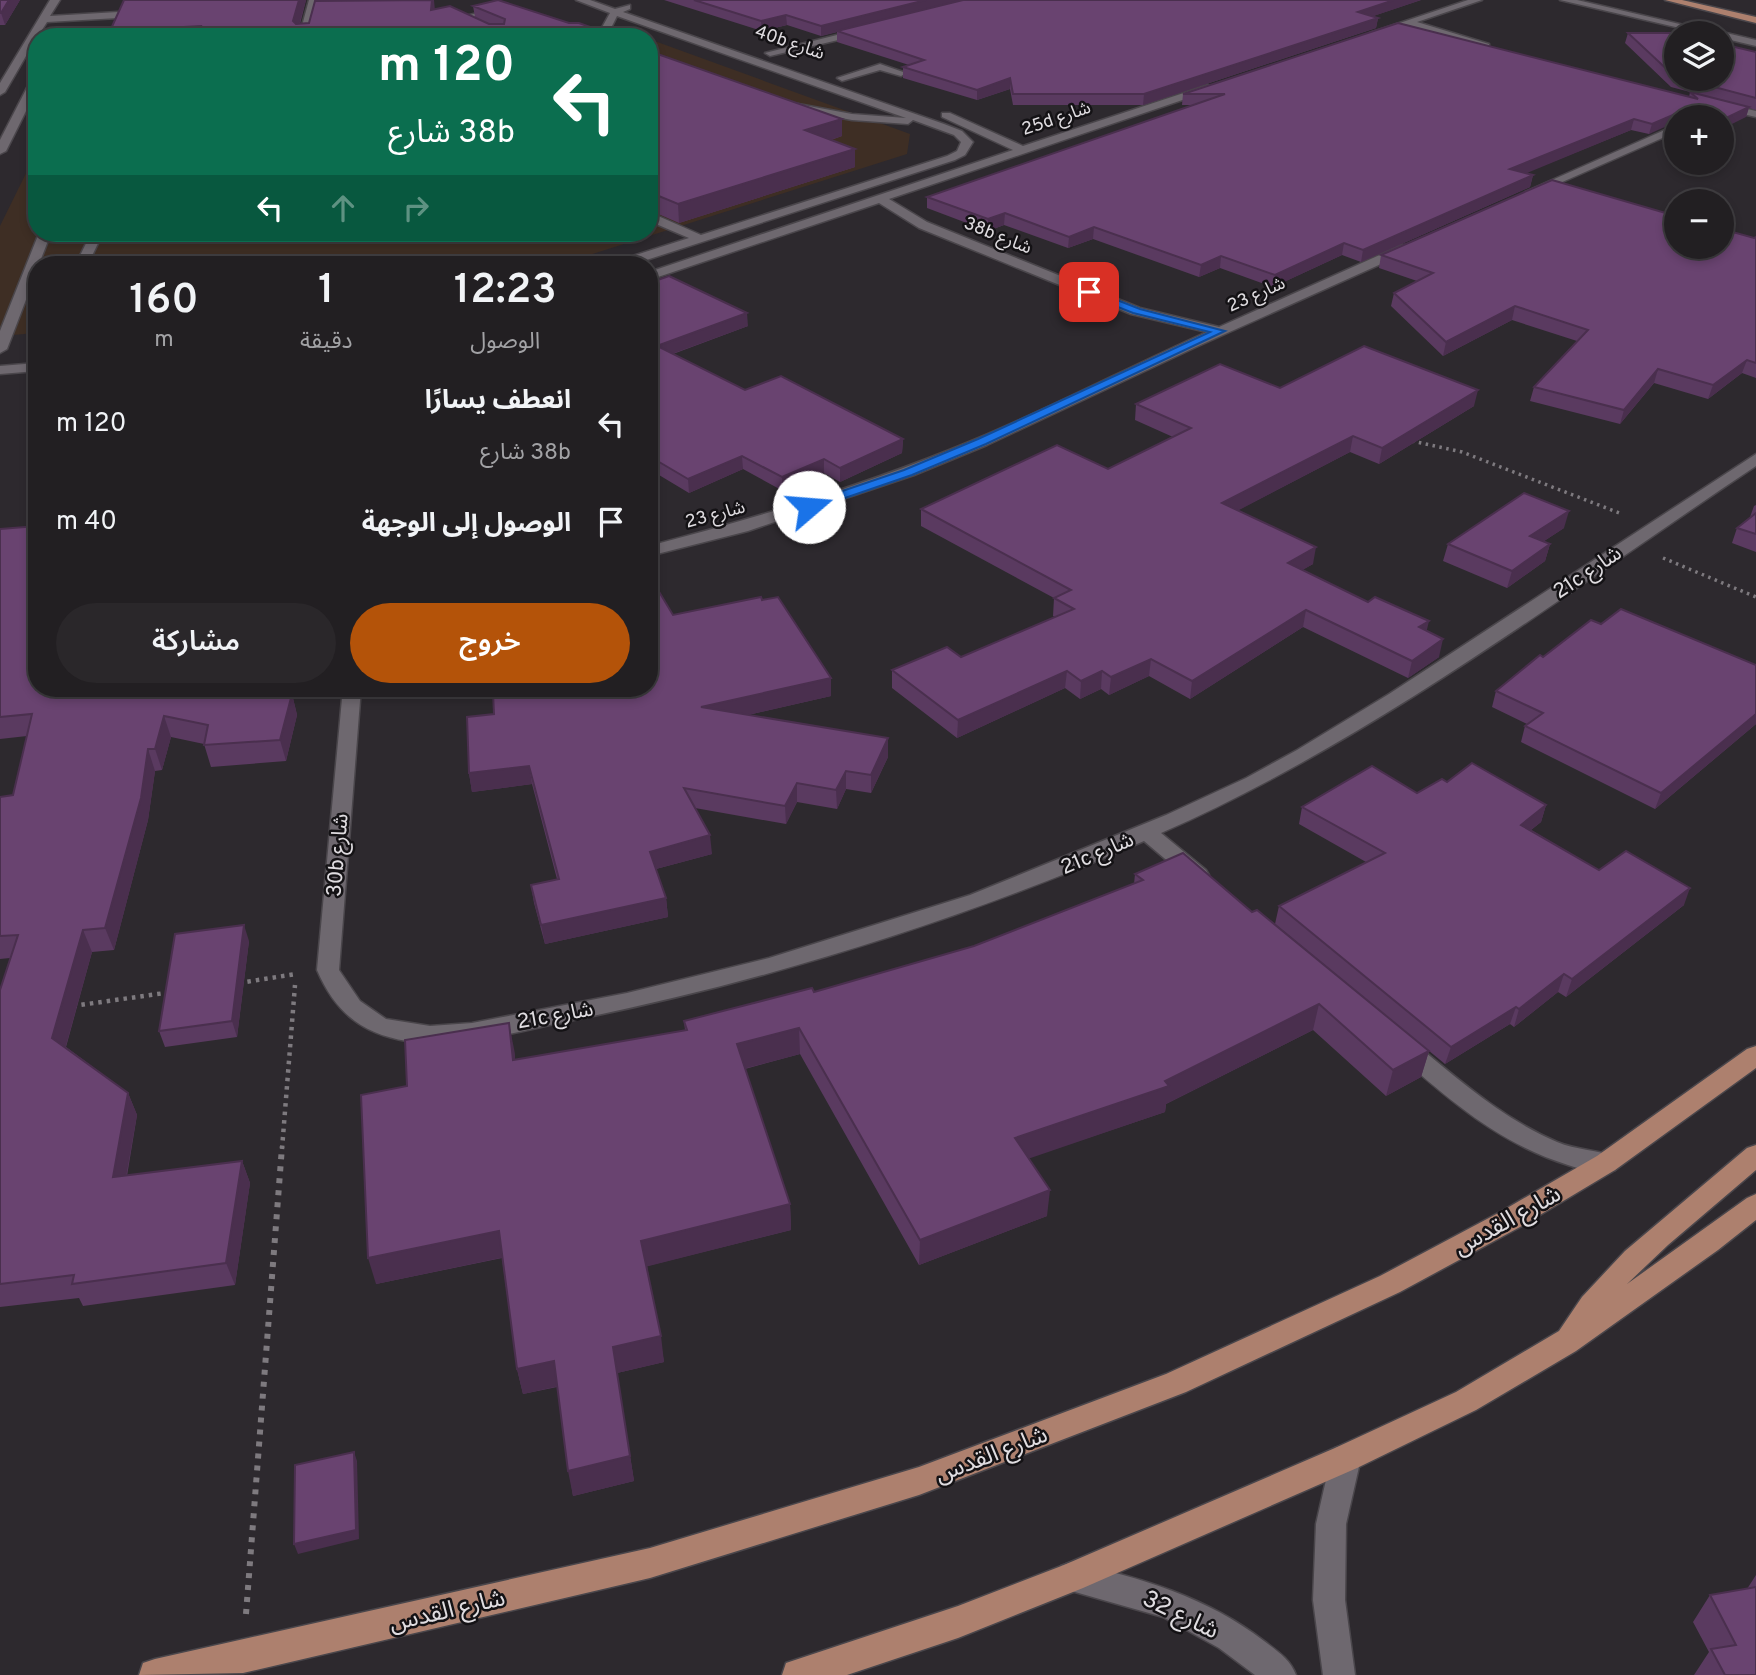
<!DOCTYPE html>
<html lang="ar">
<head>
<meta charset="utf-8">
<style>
  :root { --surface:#221f22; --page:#2a272a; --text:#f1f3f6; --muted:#a2a2a5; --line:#3f3d40; --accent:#b45309 }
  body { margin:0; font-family:Overpass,"Noto Sans Arabic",sans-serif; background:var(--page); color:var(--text); direction:rtl; height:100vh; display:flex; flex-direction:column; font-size:26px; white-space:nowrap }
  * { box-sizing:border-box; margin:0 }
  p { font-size:23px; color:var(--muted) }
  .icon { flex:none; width:38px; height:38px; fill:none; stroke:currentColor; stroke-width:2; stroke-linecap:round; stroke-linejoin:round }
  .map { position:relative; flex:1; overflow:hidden; direction:ltr }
  .details { position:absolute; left:28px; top:256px; width:630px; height:441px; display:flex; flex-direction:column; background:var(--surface); border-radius:28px; box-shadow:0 4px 10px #0003,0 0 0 2px var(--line); direction:rtl }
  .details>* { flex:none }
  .top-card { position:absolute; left:28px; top:28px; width:630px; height:214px; border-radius:28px; box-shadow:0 4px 10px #0003,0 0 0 2px var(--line); direction:rtl; background:#0b6e4f; color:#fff; overflow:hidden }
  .buttons { position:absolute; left:1664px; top:21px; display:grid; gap:14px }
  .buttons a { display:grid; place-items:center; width:70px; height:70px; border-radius:50%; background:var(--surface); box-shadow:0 4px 10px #0003,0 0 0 2px var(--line); font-size:35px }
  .pin { position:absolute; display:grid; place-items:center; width:60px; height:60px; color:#fff; margin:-30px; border-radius:14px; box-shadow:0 4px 10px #0006 }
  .me { position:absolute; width:77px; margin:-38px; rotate:72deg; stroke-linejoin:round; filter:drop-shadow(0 0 5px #0008) }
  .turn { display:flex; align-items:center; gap:24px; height:147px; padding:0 28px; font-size:32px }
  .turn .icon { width:91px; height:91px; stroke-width:2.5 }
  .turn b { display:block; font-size:49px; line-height:60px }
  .lanes { display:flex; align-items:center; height:66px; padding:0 28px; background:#0003; justify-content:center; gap:35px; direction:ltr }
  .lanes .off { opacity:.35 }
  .eta { display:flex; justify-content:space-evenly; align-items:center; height:119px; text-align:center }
  .eta b { font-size:42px; font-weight:600; line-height:49px }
  .primary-button { display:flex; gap:14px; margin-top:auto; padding:14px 28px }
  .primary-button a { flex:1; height:80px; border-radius:42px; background:var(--accent); color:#fff; font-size:28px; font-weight:600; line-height:80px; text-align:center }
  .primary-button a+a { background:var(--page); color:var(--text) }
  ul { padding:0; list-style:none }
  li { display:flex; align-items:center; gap:21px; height:98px; padding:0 28px }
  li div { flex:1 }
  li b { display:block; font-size:26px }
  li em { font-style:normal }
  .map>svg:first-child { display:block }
  .education { fill:#3e2e24 }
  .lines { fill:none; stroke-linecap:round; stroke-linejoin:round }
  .minor-casing { stroke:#4a464b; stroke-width:3 }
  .major-casing { stroke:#4a464b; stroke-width:3 }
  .path-far2 { stroke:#7e7a7f; stroke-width:3.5; stroke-dasharray:2.5 4.5; stroke-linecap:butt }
  .path-far1 { stroke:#7e7a7f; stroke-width:4.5; stroke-dasharray:3.5 5; stroke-linecap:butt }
  .path { stroke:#7e7a7f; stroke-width:6; stroke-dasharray:5 7; stroke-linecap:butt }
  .minor { fill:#6e686f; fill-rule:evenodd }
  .major { fill:#ad806e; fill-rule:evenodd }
  .wall { fill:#5a3a60 }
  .shaded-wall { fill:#4a2f4e }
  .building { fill:#694370; stroke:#4a2f4e; stroke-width:2 }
  .route { fill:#1a73e8; stroke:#114b97; stroke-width:2 }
  .labels { text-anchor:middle; stroke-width:5; stroke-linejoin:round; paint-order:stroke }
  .far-street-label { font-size:18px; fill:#e0dde1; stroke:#141215 }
  .street-label { font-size:21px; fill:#e0dde1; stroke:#141215 }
  .near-street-label { font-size:24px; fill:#e0dde1; stroke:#141215 }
</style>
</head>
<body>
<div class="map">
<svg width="1756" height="1675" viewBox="0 0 1756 1675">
  <rect width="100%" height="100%" fill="#2d292e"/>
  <path class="education" d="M649,39L910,134L907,154L561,264H37V333L0,336V226L37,151V233H649Z"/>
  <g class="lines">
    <defs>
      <g id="minor">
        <path d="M50,0H60L50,16L118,12L123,15L118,18L47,22L40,33L111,30L116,33L111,36L37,37L5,92L0,95V83Z"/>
        <path d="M309,0H319L312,34L310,37H299Z"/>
        <path d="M576,0H590L615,9L630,5V9L623,12L944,124L962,131L973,142L965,155L955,160L634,264H616L617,261L689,238L649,221V212L701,235L947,156L957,151L961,142L954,135L913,120L908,124L852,120L794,109V105L798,104L852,114L906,118L617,16L609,32L614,37H603L599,33L610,13Z"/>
        <path d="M1468,0H1482L1417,22L1489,44V48L1408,25L1375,36L1370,33Z"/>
        <path d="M1560,0H1577L1718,33H1701Z"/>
        <path d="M503,7L506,8V12L468,20L506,37H492L453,19Z"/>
        <path d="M865,28L870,31L868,33L770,56L765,53Z"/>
        <path d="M1722,32L1756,40V46L1722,38V33H1718Z"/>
        <path d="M880,64L906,73L901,76L880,70L842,81L837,78Z"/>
        <path d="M37,75V89L6,151L0,154V140L32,78Z"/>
        <path d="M1208,85L1213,88L1212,90L889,199L927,222L1140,308L1219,327L1402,245H1410V251L1196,347L987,445L914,475L748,531L649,556V546C760,517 869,484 974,440C1053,407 1129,367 1207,332L1131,314L919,228L879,203L649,280V272L1013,150L942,117V113H950L1023,146Z"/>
        <path d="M1721,103L1756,111V117L1717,108V104Z"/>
        <path d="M1676,125V132L1535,194L1525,192Z"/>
        <path d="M39,233H51L39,264H37V271L7,349L0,353V331Z"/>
        <path d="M91,233H103L88,264H76Z"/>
        <path d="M37,363V371L0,374V366Z"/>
        <path d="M1756,454V466C1564,594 1373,740 1161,833L1206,870L1209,875L1206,880H1190L1144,841C959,921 767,981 569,1021C517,1031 460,1050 407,1041C362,1034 335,1012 317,970L343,688H361L339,970L360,1001L386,1019L430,1026L472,1023L627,993L769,958L970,895L1166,815L1246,778L1297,750L1389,694Z"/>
        <path d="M1405,1039L1413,1042C1458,1079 1503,1119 1557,1142C1576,1150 1596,1150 1615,1156L1619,1163L1615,1170C1600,1175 1582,1170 1568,1165C1500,1144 1449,1100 1397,1054L1393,1048L1397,1042Z"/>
        <path d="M1346,1444L1357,1448L1361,1458L1346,1524L1345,1600L1355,1675H1323L1313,1600L1316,1524L1331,1458L1335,1448Z"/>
        <path d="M1072,1562C1141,1578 1207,1597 1264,1641C1277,1651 1290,1659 1296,1675H1255L1219,1648L1163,1617L1061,1588L1056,1577L1061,1566Z"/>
      </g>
      <g id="major">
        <path d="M1665,0H1682L1756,17V23Z"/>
        <path d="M1756,1046V1068L1615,1170L1520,1227L1400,1292L1186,1392L919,1495L650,1578L243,1673L139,1675L143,1663L155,1659L650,1548L919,1467L1166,1374L1380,1276L1502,1211L1597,1156L1747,1049Z"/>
        <path d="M1756,1145V1170L1668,1245L1627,1284L1747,1198L1756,1194V1220L1718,1250L1576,1351L1476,1410L1357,1468L1083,1588L958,1638L847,1675H782L786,1663L958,1606L1064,1565L1335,1448L1456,1392L1559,1331L1582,1297L1625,1251L1747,1148Z"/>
      </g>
    </defs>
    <use href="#minor" class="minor-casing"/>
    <use href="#major" class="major-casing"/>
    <g class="path-far2">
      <path d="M1412,441L1462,452L1622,514"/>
      <path d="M1663,558L1756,597"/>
    </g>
    <g class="path-far1">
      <path d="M239,983L296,974"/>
      <path d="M73,1006L172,992"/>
      <path d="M282,1149L295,985"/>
    </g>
    <path class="path" d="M246,1614L282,1147"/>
    <use href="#minor" class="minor"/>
    <use href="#major" class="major"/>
  </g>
  <g class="wall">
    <path d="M0,0H20L5,25H0Z"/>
    <path d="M306,0L300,24L435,9L475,17L473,6L569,23L618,37H111L110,31Z"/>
    <path d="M664,0H1421L1373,16L1378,18L1376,28L1143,105H1013L1010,89L977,100L903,78V67L909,65L837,42V32L821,36L787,25L762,31Z"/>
    <path d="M1628,33H1676V79H1722L1756,52V110L1749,108L1746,117H1676L1649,134L1631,130L1525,173L1533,175L1530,187L1361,262L1342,255L1273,287L1220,268L1199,277L1093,239L1068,248L1004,225L988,231L927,208V197L1195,105H1182L1183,94L1689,97L1690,92L1671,87L1625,43Z"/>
    <path d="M649,51L842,119V136L831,140L855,149V167L679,223L649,210Z"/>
    <path d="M1676,124V141L1667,139L1670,128Z"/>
    <path d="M1756,237V378L1742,373L1708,399L1654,383L1620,424L1530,401L1534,387L1577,341L1512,320L1443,356L1391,306L1394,293L1417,281L1379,268L1381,255Z"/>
    <path d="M649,283L748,326L673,354L745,390L903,439L902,453L840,482L824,473L783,491L743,469L689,493L649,469Z"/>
    <path d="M1280,388L1474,406L1379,464L1350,452L1238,510L1313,564L1302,570L1426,631L1439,657L1408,678L1303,627L1190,699L1149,676L1109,695L1101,689L1080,699L1065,688L957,738L892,688V670L961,657L1055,617L1053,616L1054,598L921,526V509L1108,469L1173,437L1135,420L1136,404Z"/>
    <path d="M1756,505V552L1732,543L1737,528L1750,517L1754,506Z"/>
    <path d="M1564,528L1544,541L1550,544L1545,561L1507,588L1443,561L1448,544Z"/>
    <path d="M0,529L37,688H290L289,694H292L297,715L286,761L211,767L204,744L171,737L162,770L155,771L148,820L114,950L92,952L66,1047L128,1093L137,1115L127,1176L242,1161L250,1183L235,1285L83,1306L79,1298L0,1307V990L10,958L0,959V797L13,795L27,736L0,739Z"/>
    <path d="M673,615L831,696L748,715L888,738V757L871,793L846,789L837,809L797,802L786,824L695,808L712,854L656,869L666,898L668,917L545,944L534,903L531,885L557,879L532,784L472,792L469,773L494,714L649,688Z"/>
    <path d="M1601,624L1756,665V724L1655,809L1521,742L1525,726L1527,724L1492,707L1496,691L1543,657Z"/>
    <path d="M1447,782L1546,805L1541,822L1531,830L1599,870L1684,905L1566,997L1558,992L1514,1027L1510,1024L1445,1064L1275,924L1279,906L1366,862L1299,824L1302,807L1417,793Z"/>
    <path d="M1135,874L1252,912L1429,1051L1421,1077L1386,1096L1313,1030L1166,1104L1165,1112L1028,1158L1047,1216L919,1265L800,1054L745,1069L790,1204L791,1230L647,1266L664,1362L617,1373L634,1481L573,1496L557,1387L523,1394L517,1369L502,1258L376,1284L407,1086L514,1049L515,1060L685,1030L684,1021L814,992L974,946L1134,884Z"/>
    <path d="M249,941L237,1037L165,1047L159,1031Z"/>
    <path d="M1756,1575V1675H1694L1709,1652L1693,1622L1710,1595L1747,1589Z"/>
  </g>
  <g class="shaded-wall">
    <path d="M9,0H20L5,25L1,13Z"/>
    <path d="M299,0H306L296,36L293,21Z"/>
    <path d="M432,0H434L435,11L431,10Z"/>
    <path d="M926,0H964L821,36V26Z"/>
    <path d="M1394,0H1421L1356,22L1358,12Z"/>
    <path d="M786,15L787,25L762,31L761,21Z"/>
    <path d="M1378,18L1376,28L1143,105L1144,94Z"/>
    <path d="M1010,78V89L977,100V90Z"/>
    <path d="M1749,107L1746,117L1722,129V120Z"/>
    <path d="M1680,112L1678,117H1676V122L1649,134L1652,124Z"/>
    <path d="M842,119V136L806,148L805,130Z"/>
    <path d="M1634,119L1631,130L1508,181L1510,169Z"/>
    <path d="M855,149V167L679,223L678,204Z"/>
    <path d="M1533,175L1530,187L1361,262L1363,250Z"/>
    <path d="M1005,213L1004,225L988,231V219Z"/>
    <path d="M1094,227L1093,239L1068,248L1069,237Z"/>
    <path d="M1344,243L1342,255L1273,287L1275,275Z"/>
    <path d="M1221,256L1220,268L1199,277L1201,265Z"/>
    <path d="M1515,306L1512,320L1443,356L1446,342Z"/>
    <path d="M747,313L748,326L658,359L657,346Z"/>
    <path d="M1747,360L1742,373L1708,399L1713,385Z"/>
    <path d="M1658,369L1654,383L1620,424L1624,410Z"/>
    <path d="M1478,390L1474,406L1379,464L1382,448Z"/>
    <path d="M1353,436L1350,452L1220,520L1222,503Z"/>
    <path d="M903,439L902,453L840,482V468Z"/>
    <path d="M742,456L743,469L689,493L688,479Z"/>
    <path d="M824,459V473L783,491L782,477Z"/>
    <path d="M1569,511L1564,528L1526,553L1530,536Z"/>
    <path d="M1550,544L1545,561L1507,588L1512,571Z"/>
    <path d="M1316,547L1313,564L1285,580L1288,563Z"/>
    <path d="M1306,610L1303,627L1190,699L1192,681Z"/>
    <path d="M1429,621L1425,638L1419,627Z"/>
    <path d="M1443,639L1439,657L1408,678L1412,661Z"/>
    <path d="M1151,659L1149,676L1109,695L1111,677Z"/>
    <path d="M1067,671L1065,688L957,738L958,720Z"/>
    <path d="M1102,671L1101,689L1080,699L1081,681Z"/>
    <path d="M831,678V696L703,725L701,707Z"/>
    <path d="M281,688H290L286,715L280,694Z"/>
    <path d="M292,694L297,715L286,761L280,740Z"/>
    <path d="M1756,714V724L1655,809L1661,793Z"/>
    <path d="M164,716L171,737L162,770L155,749Z"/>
    <path d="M888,738V757L871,793V775Z"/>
    <path d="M148,749L155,771L148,820L114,950L105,928Z"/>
    <path d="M529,766L532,784L472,792L469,773Z"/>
    <path d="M846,771V789L837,809L836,790Z"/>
    <path d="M797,783V802L786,824L785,806Z"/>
    <path d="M1546,805L1541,822L1516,842L1521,825Z"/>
    <path d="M710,835L712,854L652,870L650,852Z"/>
    <path d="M1690,888L1684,905L1566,997L1572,979Z"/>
    <path d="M666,898L668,917L545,944L541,925Z"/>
    <path d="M244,925L249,941L237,1037L232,1021Z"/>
    <path d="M83,930L92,952L62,1060L52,1038Z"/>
    <path d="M1564,974L1558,992L1514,1027L1519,1009Z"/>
    <path d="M1319,1004L1313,1030L1166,1104L1165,1112L1013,1164L1015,1138L1165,1081Z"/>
    <path d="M1516,1007L1510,1024L1445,1064L1451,1047Z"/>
    <path d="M509,1023L514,1049L518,1086L513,1060Z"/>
    <path d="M799,1028L800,1054L739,1070L737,1044Z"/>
    <path d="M1429,1051L1421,1077L1386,1096L1393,1070Z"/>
    <path d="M128,1093L137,1115L122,1200L113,1177Z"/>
    <path d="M242,1161L250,1183L235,1285L226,1263Z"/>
    <path d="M1050,1190L1047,1216L919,1265L920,1240Z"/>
    <path d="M790,1204L791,1230L645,1267L641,1241Z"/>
    <path d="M499,1231L505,1257L376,1284L368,1258Z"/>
    <path d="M661,1336L664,1362L617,1373L634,1481L573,1496L568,1471L613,1347Z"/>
    <path d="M554,1361L559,1386L523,1394L517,1369Z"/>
    <path d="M354,1452L357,1461L359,1539L298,1554L294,1544Z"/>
  </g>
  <g class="building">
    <path d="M0,0H9L1,13H0Z"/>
    <path d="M124,0H299L293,21L296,24L309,23L315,1L432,0L431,10L450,6L489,24H504L505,19L473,6L498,0L569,23H579L618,37H198L201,26L110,31Z"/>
    <path d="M694,0H926L821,26L786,15L761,21Z"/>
    <path d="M963,0H1394L1358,12L1378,18L1144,94H1013L1010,78L977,90L903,67L924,60L837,31Z"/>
    <path d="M1398,23L1698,99L1690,92L1749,107L1722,120V117H1681L1680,112L1652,124L1634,119L1510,169L1533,175L1363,250L1344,243L1275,275L1221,256L1201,265L1094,227L1069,237L1005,213L988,219L927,197L1225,94H1183Z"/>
    <path d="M1628,33H1702H1676V77L1674,76Z"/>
    <path d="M1722,44L1756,52V98L1684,79H1722Z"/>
    <path d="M649,51L842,119L805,130L855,149L678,204L649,192Z"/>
    <path d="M1676,124V130L1670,128Z"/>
    <path d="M1552,180L1676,216V247H1722V229L1754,238L1756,237V363L1747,360L1713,385L1658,369L1624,410L1534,387L1588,330L1515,306L1446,342L1394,293L1433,273L1381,255Z"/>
    <path d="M669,276L747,313L657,346L745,390L781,376L903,439L840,468L824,459L782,477L742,456L688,479L649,456V283Z"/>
    <path d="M1364,346L1478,390L1382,448L1353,436L1222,503L1316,547L1288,563L1368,602L1375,597L1429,621L1419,627L1443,639L1412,661L1306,610L1192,681L1151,659L1111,677L1102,671L1081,681L1067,671L958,720L892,670L947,647L961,657L1074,609L1054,598L1071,590L921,509L1057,445L1108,469L1191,428L1136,404L1220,364L1280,388Z"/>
    <path d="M1524,493L1569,511L1530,536L1550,544L1512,571L1448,544Z"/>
    <path d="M1756,513V534L1737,528Z"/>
    <path d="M37,526V688H281L280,694H292L280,740L204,745L208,725L164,716L155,749H148L141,798L105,928L83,930L52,1038L128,1093L113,1177L242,1161L226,1263L72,1284L74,1275L0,1284V990L18,935L0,936V797L13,795L32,714L0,717V529Z"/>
    <path d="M649,575L673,615L761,597L762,600L778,597L831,678L701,707L888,738L871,775L846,771L836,790L797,783L785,806L684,788L710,835L650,852L666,898L541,925L531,885L559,879L529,766L469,773L467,717L494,714L493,693L517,690V688H649Z"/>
    <path d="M1621,609L1756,665V714L1661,793L1525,726L1543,713L1496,691L1540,655L1543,657L1591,620L1601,624Z"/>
    <path d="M1472,763L1546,805L1521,825L1599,870L1626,851L1690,888L1572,979L1564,974L1519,1009L1516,1007L1451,1047L1279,906L1385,853L1302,807L1372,766L1417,793L1442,779L1447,782Z"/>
    <path d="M1183,853L1252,912L1257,910L1429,1051L1393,1070L1319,1004L1165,1081L1169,1086L1015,1138L1050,1190L920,1240L799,1028L737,1044L790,1204L641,1241L661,1336L613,1347L630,1456L568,1471L554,1361L517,1369L499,1231L368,1258L361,1095L407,1086L405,1040L509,1023L513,1060L687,1030L684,1021L812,988L814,992L974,946L1143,880L1135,874Z"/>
    <path d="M244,925L232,1021L159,1031L175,934Z"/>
    <path d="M354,1452L356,1530L294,1544L295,1465Z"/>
    <path d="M1756,1587V1675H1725L1711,1649L1736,1645L1710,1595Z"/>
  </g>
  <path class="route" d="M1089,289L1140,309L1225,331L986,444L912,475L813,509H804V504L904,470L978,439L1210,332L1133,313L1085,294V290Z"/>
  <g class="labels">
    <g class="far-street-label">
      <text transform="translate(790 42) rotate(19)" y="6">40b شارع</text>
      <text transform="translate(1056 118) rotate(-19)" y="6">25d شارع</text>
      <text transform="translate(998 235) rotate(22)" y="6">38b شارع</text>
      <text transform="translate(1256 294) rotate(-24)" y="6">شارع 23</text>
      <text transform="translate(715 514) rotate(-15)" y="6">شارع 23</text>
    </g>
    <g class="street-label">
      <text transform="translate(1587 572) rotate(-34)" y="7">21c شارع</text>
      <text transform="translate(1097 853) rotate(-23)" y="7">21c شارع</text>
      <text transform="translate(337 855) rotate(-85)" y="7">30b شارع</text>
      <text transform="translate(555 1015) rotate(-10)" y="7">21c شارع</text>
    </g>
    <g class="near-street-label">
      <text transform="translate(1507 1220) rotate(-29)" y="8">شارع القدس</text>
      <text transform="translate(991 1454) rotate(-21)" y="8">شارع القدس</text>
      <text transform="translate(447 1610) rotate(-13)" y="8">شارع القدس</text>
      <text transform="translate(1181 1614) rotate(26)" y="8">شارع 32</text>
    </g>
  </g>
</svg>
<div class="buttons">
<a><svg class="icon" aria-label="layers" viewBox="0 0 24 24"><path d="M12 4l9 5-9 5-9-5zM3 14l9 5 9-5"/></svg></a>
<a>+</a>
<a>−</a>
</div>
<div class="pin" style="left:1089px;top:292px;background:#d93025"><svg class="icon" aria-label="arrive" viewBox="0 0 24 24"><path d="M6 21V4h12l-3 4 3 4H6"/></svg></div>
<svg class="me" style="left:809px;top:507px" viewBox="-20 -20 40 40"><circle r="19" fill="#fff"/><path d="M0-13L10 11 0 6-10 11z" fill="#1a73e8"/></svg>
<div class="top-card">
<div class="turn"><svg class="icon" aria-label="left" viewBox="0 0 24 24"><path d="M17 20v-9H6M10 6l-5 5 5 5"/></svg><div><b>120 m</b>38b شارع</div></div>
<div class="lanes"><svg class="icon" aria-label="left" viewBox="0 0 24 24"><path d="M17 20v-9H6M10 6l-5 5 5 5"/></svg><svg class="icon off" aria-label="ahead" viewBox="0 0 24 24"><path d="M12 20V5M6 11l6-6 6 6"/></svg><svg class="icon off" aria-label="right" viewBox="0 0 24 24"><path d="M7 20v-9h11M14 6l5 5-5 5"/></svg></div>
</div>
<section class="details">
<div class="eta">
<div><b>12:23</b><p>الوصول</p></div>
<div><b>1</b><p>دقيقة</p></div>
<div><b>160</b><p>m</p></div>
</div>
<ul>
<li><svg class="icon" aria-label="left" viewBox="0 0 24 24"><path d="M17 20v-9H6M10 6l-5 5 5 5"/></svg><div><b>انعطف يسارًا</b><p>38b شارع</p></div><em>120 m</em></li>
<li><svg class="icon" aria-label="arrive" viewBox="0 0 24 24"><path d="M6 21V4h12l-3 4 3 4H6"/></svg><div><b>الوصول إلى الوجهة</b></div><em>40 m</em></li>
</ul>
<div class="primary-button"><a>خروج</a><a>مشاركة</a></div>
</section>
</div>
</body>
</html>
